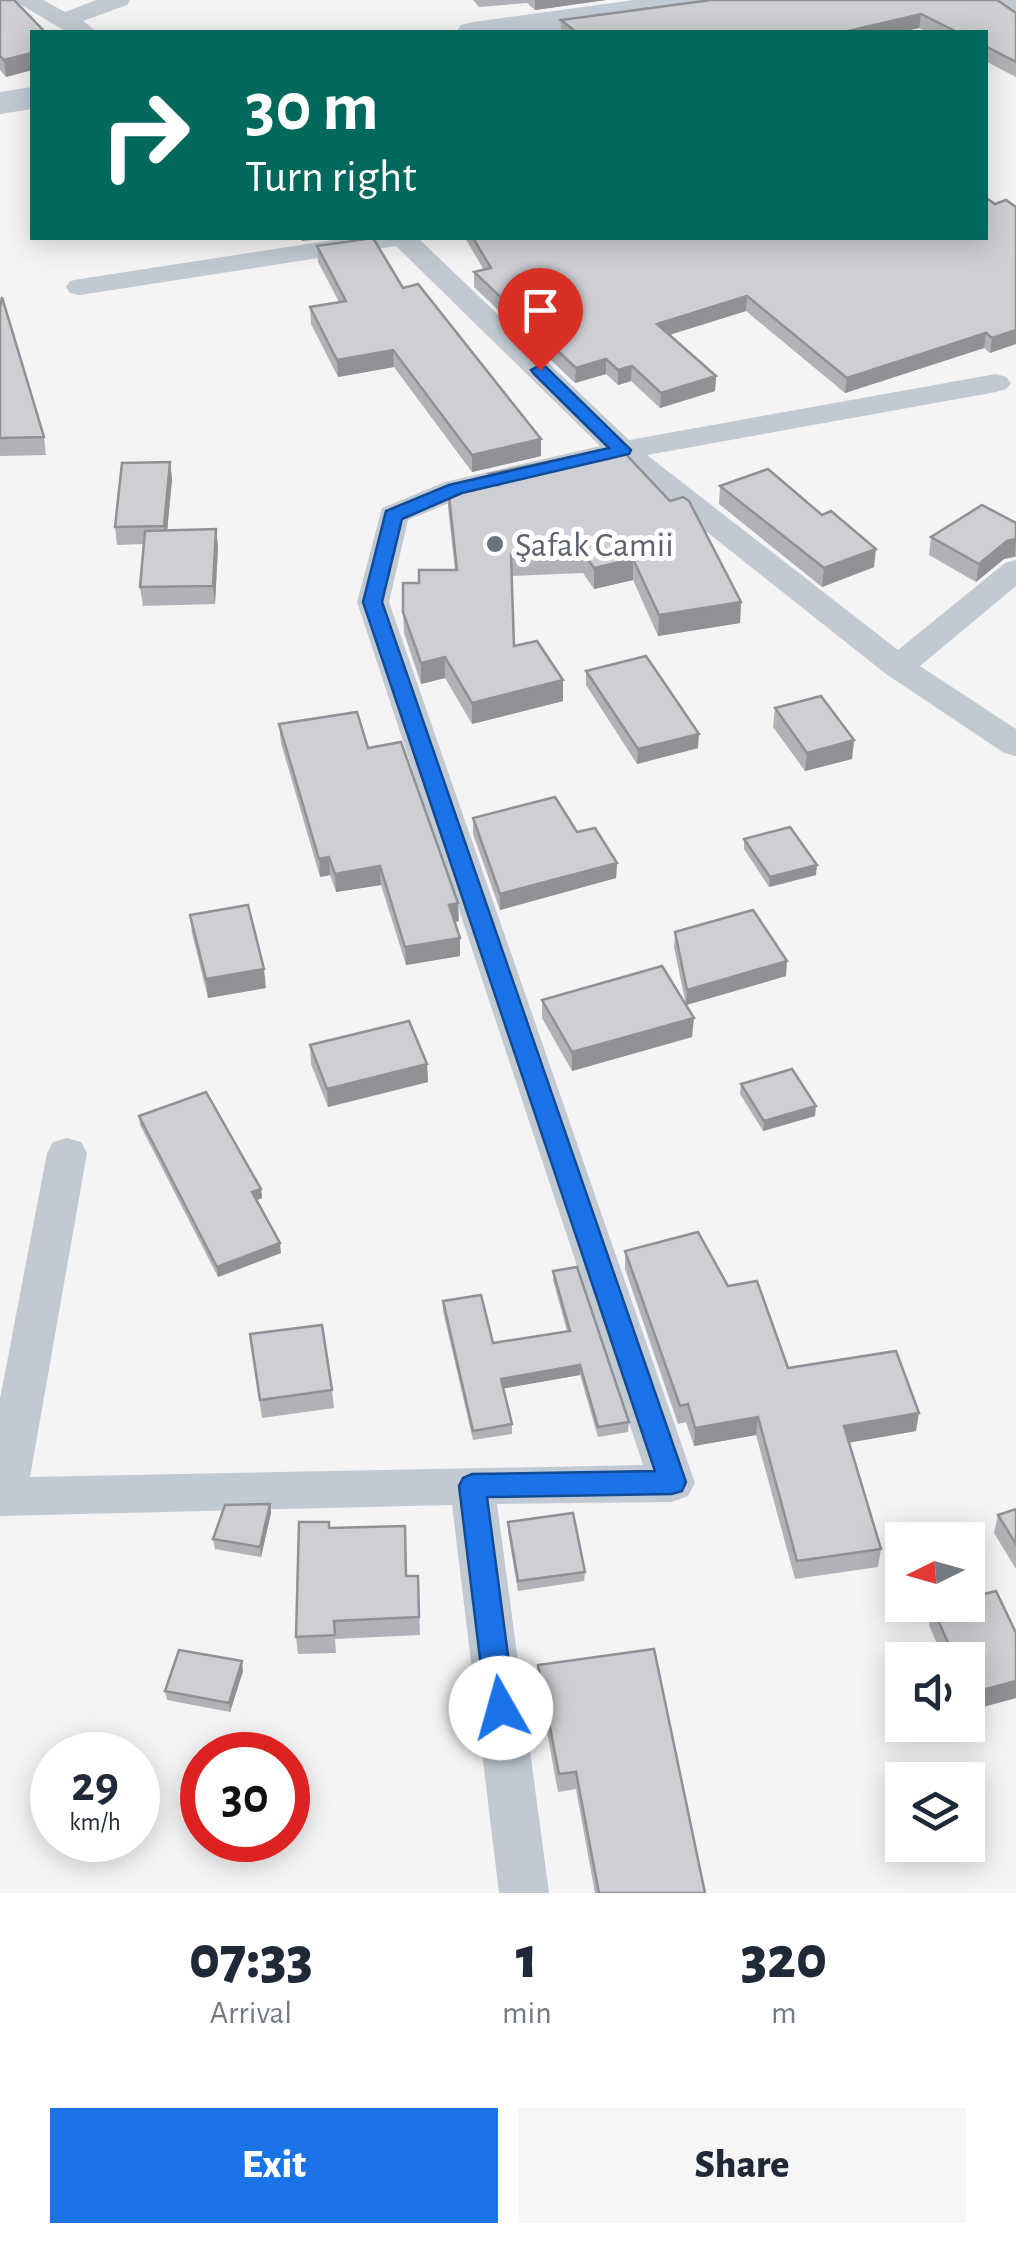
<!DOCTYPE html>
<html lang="en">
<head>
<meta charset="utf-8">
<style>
  :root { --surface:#fff; --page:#f6f6f7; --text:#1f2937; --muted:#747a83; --accent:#1a73e8 }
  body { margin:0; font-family:"Alegreya Sans",sans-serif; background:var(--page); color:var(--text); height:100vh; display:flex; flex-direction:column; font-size:38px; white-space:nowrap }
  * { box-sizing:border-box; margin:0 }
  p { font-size:32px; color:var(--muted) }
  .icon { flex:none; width:55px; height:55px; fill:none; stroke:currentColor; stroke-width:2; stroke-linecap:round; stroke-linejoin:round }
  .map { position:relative; height:1893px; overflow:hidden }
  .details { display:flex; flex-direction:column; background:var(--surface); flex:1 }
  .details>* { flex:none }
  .top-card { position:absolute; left:30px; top:30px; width:958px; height:210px; border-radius:0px; box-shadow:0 5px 25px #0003; background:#00695c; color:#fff; overflow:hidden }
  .needle { width:65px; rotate:265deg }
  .controls { position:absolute; left:885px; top:1522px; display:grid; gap:20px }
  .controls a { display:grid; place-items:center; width:100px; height:100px; border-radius:0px; background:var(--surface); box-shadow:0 5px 25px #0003; font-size:50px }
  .speed { position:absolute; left:30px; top:1732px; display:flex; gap:20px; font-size:50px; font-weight:700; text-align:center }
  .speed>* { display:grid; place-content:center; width:130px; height:130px; border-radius:50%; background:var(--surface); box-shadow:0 5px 25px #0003; line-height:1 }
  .speed small { font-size:25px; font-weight:400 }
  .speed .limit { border:15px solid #d22; background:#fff; color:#111 }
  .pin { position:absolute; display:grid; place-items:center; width:85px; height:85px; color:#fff; margin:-102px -42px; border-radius:50% 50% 50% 0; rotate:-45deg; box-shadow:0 0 10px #0007 }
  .pin .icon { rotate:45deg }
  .me { position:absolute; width:110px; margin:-55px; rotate:353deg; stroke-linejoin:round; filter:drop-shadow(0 0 8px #0008) }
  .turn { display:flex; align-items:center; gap:35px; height:210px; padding:0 50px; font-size:45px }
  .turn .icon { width:130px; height:130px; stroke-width:2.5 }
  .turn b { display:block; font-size:70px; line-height:85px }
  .eta { display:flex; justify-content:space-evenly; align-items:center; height:170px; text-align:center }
  .eta b { font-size:60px; font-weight:800; line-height:70px }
  .cta { display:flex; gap:20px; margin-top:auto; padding:20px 50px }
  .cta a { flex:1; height:115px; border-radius:0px; background:var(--accent); color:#fff; font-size:40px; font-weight:800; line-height:115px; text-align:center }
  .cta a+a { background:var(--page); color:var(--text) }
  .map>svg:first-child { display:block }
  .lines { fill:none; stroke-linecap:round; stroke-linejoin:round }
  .street { fill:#c1cad2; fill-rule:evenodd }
  .secondary { fill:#c1cbd6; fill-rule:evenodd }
  .wall { fill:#b0b2b7 }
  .shaded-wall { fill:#909195 }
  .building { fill:#cdcfd5; stroke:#909195; stroke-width:2.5 }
  .route { fill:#1a73e8; stroke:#114b97; stroke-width:2.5 }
  .worship-dot { fill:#6b7280; stroke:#fff; stroke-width:4 }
  .labels { text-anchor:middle; stroke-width:10; stroke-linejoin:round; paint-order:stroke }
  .worship-label { font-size:35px; fill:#5b616d; stroke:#fff; text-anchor:start }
</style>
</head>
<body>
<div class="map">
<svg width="1016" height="1893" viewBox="0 0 1016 1893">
  <rect width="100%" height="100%" fill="#f5f3f3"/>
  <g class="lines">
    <g class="street">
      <path d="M13,0H43L65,12L96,0H130L127,5L83,21L97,32H67Z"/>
      <path d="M992,0H1016V14Z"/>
      <path d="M346,238H418L629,440L996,374L1006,377L1011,383L1006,389L996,392L647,455L898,650L1005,563L1016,560V586L920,666L1016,729V756L1004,753L886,674L616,460L466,496L408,520L389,602L695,1483L688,1496L672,1502L497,1504L549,1893H499L452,1505L0,1516V1399L47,1153L53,1142L67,1138L81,1142L87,1153L30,1477L643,1465L357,602L382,508L445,482L600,446L396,246L80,295L70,293L66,287L70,281L80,279Z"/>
    </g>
    <g class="secondary">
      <path d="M634,0H727L722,7L710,10L545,32H456L461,25L473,22Z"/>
      <path d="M32,87V109L0,114V92Z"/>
    </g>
  </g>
  <g class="wall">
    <path d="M0,0L32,32V70L6,77L0,70Z"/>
    <path d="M473,0H606L535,10L527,3L479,7Z"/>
    <path d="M1016,13V77L985,61V32H928L919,28L900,32H561V20Z"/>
    <path d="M995,204L1016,207L990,353L984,348L845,393L746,311L669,335L716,376L715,391L660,408L631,381L618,385L606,374L575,383L474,287V272L484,270L465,238H985Z"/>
    <path d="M317,246L403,288L541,439V456L472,472L394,367L338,377L311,324L310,307L339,302L318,262Z"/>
    <path d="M0,308L44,437L46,455L0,456Z"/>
    <path d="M170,462L172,479L167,530L216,529L218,547L215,604L143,606L140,587L144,544L117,545L115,527Z"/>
    <path d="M489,474L741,602L740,623L658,636L633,580L594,589L583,573L511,576L514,646L563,680V701L472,724L445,678L421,684L404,633L403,612L419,583L455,570L448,507V487L489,485Z"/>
    <path d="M720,486L874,567L822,587L719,504Z"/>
    <path d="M1016,523V557L1004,559L976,582L929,555L931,537Z"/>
    <path d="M586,671L698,748L637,764L586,685Z"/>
    <path d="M775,708L854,740L852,759L805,771L773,727Z"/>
    <path d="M279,724L459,921L455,922L460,956L406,965L381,885L336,892L330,875L320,877L281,743Z"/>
    <path d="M473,818L577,832L617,863L616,878L500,910L473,834Z"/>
    <path d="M744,839L816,875L769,887L744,849Z"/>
    <path d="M190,915L266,988L208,998L192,933Z"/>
    <path d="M675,932L786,976L686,1005L692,1037L572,1071L542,1018V1000L686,1005L674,947Z"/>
    <path d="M310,1045L427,1064L428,1082L328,1107L311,1064Z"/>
    <path d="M741,1084L815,1116L763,1131L740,1094Z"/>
    <path d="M139,1116L261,1189L262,1198L256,1200L281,1253L218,1277L140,1125Z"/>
    <path d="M625,1251L728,1286L788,1368L916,1431L849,1442L881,1549L878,1567L795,1579L756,1435L694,1446L686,1422L678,1424L625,1269Z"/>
    <path d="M553,1271L629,1422L628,1432L598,1437L580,1375L503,1388L512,1424V1434L473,1440L443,1311V1301L493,1343L567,1331L553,1280Z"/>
    <path d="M252,1353L332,1390L334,1408L262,1418Z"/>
    <path d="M270,1504L271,1513L261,1557L215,1549L213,1539Z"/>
    <path d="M1016,1509V1569L994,1533L998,1515Z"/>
    <path d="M508,1522L585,1572L584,1581L518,1591L508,1532Z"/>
    <path d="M329,1528L407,1576H418L420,1635L335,1639L336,1653L298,1654L296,1637Z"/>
    <path d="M932,1607L1016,1698L968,1711V1660H944L929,1625Z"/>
    <path d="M538,1665L705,1893H595L576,1789L558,1792L538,1683Z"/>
    <path d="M243,1671L230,1712L167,1700L165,1691Z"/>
  </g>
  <g class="shaded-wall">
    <path d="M535,0H606L535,10Z"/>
    <path d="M921,14L919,28L900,32H844Z"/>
    <path d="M32,53V70L6,77L4,60Z"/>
    <path d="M301,238H334L302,241Z"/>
    <path d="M747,296L746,311L656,339L657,324Z"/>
    <path d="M1016,330V344L990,353L992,338Z"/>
    <path d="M986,333L984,348L845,393L847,378Z"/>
    <path d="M393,350L394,367L338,377L337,360Z"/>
    <path d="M606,359V374L575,383L576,368Z"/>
    <path d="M632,366L631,381L618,385V370Z"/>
    <path d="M716,376L715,391L660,408L661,393Z"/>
    <path d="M541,439V456L472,472V455Z"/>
    <path d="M170,462L172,479L166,544L164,526Z"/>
    <path d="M216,529L218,547L215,604L213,586Z"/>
    <path d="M1016,539L1015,556L1004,559L976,582L979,564L1007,541Z"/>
    <path d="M876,549L874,567L822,587L824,568Z"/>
    <path d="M633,559V580L594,589V568Z"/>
    <path d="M741,602L740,623L658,636L659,615Z"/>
    <path d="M445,657V678L421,684V663Z"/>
    <path d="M563,680V701L472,724V703Z"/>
    <path d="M699,734L698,748L637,764L638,749Z"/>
    <path d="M854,740L852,759L805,771L807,753Z"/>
    <path d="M329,857L330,875L320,877L319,859Z"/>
    <path d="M617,863L616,878L500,910V894Z"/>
    <path d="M817,865L816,875L769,887L770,877Z"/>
    <path d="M380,866L381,885L336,892L335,874Z"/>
    <path d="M458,903L459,921L449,924V905Z"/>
    <path d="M460,938V956L406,965L405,947Z"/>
    <path d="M787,961L786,976L686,1005L687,990Z"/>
    <path d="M264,969L266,988L208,998L206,979Z"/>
    <path d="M694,1018L692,1037L572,1071V1052Z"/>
    <path d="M427,1064L428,1082L328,1107L327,1089Z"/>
    <path d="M816,1106L815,1116L763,1131L764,1121Z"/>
    <path d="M261,1189L262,1198L253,1202L252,1192Z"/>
    <path d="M280,1243L281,1253L218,1277L217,1267Z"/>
    <path d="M580,1365V1375L501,1389V1379Z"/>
    <path d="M919,1413L916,1431L842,1444L844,1426Z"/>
    <path d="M758,1417L756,1435L694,1446L695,1428Z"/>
    <path d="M270,1504L271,1513L261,1557L260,1547Z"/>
    <path d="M242,1661L243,1671L230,1712L229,1703Z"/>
    <path d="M1016,1681V1698L968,1711L971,1693Z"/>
  </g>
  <g class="building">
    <path d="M0,0H14L45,32H32V53L4,60L0,56Z"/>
    <path d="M711,0H997L1016,13V62L985,46V32H957L921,14L844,32H576L561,20Z"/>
    <path d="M985,197L995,204L1006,200L1016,207V330L992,338L986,333L847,378L747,296L657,324L716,376L661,393L632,366L618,370L606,359L576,368L474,272L491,268L473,238H985Z"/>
    <path d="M373,238L403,288L418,284L541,439L472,455L393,350L337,360L310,307L346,301L317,246Z"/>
    <path d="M2,297L44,437L0,438V308Z"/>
    <path d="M619,447L670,501L683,497L689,501L741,602L659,615L633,559L594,568L583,552L511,555L514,646L537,641L563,680L472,703L445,657L421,663L403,612V583H419V570H457L448,487L498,485L489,474Z"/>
    <path d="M170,462L164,526L115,527L122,463Z"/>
    <path d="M768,469L822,515L831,511L876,549L824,568L720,486Z"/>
    <path d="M982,505L1016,523V539L1007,541L979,564L931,537Z"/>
    <path d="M216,529L213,586L140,587L145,531Z"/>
    <path d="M646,656L699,734L638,749L586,671Z"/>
    <path d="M821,696L854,740L807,753L775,708Z"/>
    <path d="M357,712L368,748L401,742L458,903L449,905L460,938L405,947L380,866L335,874L329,857L319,859L279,724Z"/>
    <path d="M555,797L577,832L595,828L617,863L500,894L473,818Z"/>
    <path d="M790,827L817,865L770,877L744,839Z"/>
    <path d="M248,905L264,969L206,979L190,915Z"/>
    <path d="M753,910L787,961L687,990L675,932Z"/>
    <path d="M662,966L694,1018L572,1052L542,1000Z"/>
    <path d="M409,1021L427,1064L327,1089L310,1045Z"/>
    <path d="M792,1069L816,1106L764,1121L741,1084Z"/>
    <path d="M206,1092L261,1189L252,1192L280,1243L217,1267L139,1116Z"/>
    <path d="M698,1232L728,1286L757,1281L788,1368L896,1351L919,1413L844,1426L881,1549L797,1561L758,1417L695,1428L688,1404L680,1406L625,1251Z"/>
    <path d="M577,1267L629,1422L598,1427L580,1365L501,1379L512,1424L473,1431L443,1301L481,1295L493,1343L570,1331L553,1271Z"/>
    <path d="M322,1325L332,1390L260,1400L250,1334Z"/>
    <path d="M270,1504L260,1547L213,1539L225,1505Z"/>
    <path d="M1016,1509V1544L998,1515Z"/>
    <path d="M573,1513L585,1572L518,1581L508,1522Z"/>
    <path d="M299,1522H329V1528L405,1526L406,1576H418L419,1617L334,1621L335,1635L296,1637Z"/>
    <path d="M996,1591L1016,1633V1681L971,1693L968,1686V1660H956L932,1607L941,1605H968V1598Z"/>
    <path d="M654,1649L705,1893H599L576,1772L559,1774L538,1665Z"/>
    <path d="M179,1650L242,1661L229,1703L165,1691Z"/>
  </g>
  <path class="route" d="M540,365L546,367L631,450L629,454L462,493L402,519L382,602L686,1482L682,1491L672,1494L487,1497L515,1708L511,1717L501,1721L490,1717L486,1708L459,1486L463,1478L472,1474L655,1471L363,602L386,511L449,485L609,448L534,374L531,370Z"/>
  <circle class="worship-dot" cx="495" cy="544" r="10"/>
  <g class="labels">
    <g class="worship-label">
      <text x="515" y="556">Şafak Camii</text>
    </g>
  </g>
</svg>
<div class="controls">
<a><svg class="needle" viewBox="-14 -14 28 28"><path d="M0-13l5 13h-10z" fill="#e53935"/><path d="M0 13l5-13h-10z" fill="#747a83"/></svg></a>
<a><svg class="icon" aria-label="sound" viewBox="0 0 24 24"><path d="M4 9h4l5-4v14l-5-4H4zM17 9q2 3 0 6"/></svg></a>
<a><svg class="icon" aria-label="layers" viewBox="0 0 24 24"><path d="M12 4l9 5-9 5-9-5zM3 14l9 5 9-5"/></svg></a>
</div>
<div class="speed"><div>29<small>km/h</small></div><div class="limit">30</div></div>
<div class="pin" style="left:540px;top:370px;background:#d93025"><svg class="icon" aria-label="arrive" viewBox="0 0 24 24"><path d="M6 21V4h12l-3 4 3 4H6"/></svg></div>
<svg class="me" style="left:501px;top:1708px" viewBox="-20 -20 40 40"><circle r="19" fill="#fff"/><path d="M0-13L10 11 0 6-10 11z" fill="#1a73e8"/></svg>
<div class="top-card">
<div class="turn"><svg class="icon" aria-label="right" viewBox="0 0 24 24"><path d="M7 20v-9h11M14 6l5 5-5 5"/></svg><div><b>30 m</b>Turn right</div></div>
</div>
</div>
<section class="details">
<div class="eta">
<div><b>07:33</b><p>Arrival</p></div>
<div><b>1</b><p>min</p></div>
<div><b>320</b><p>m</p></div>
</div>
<div class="cta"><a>Exit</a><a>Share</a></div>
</section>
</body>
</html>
